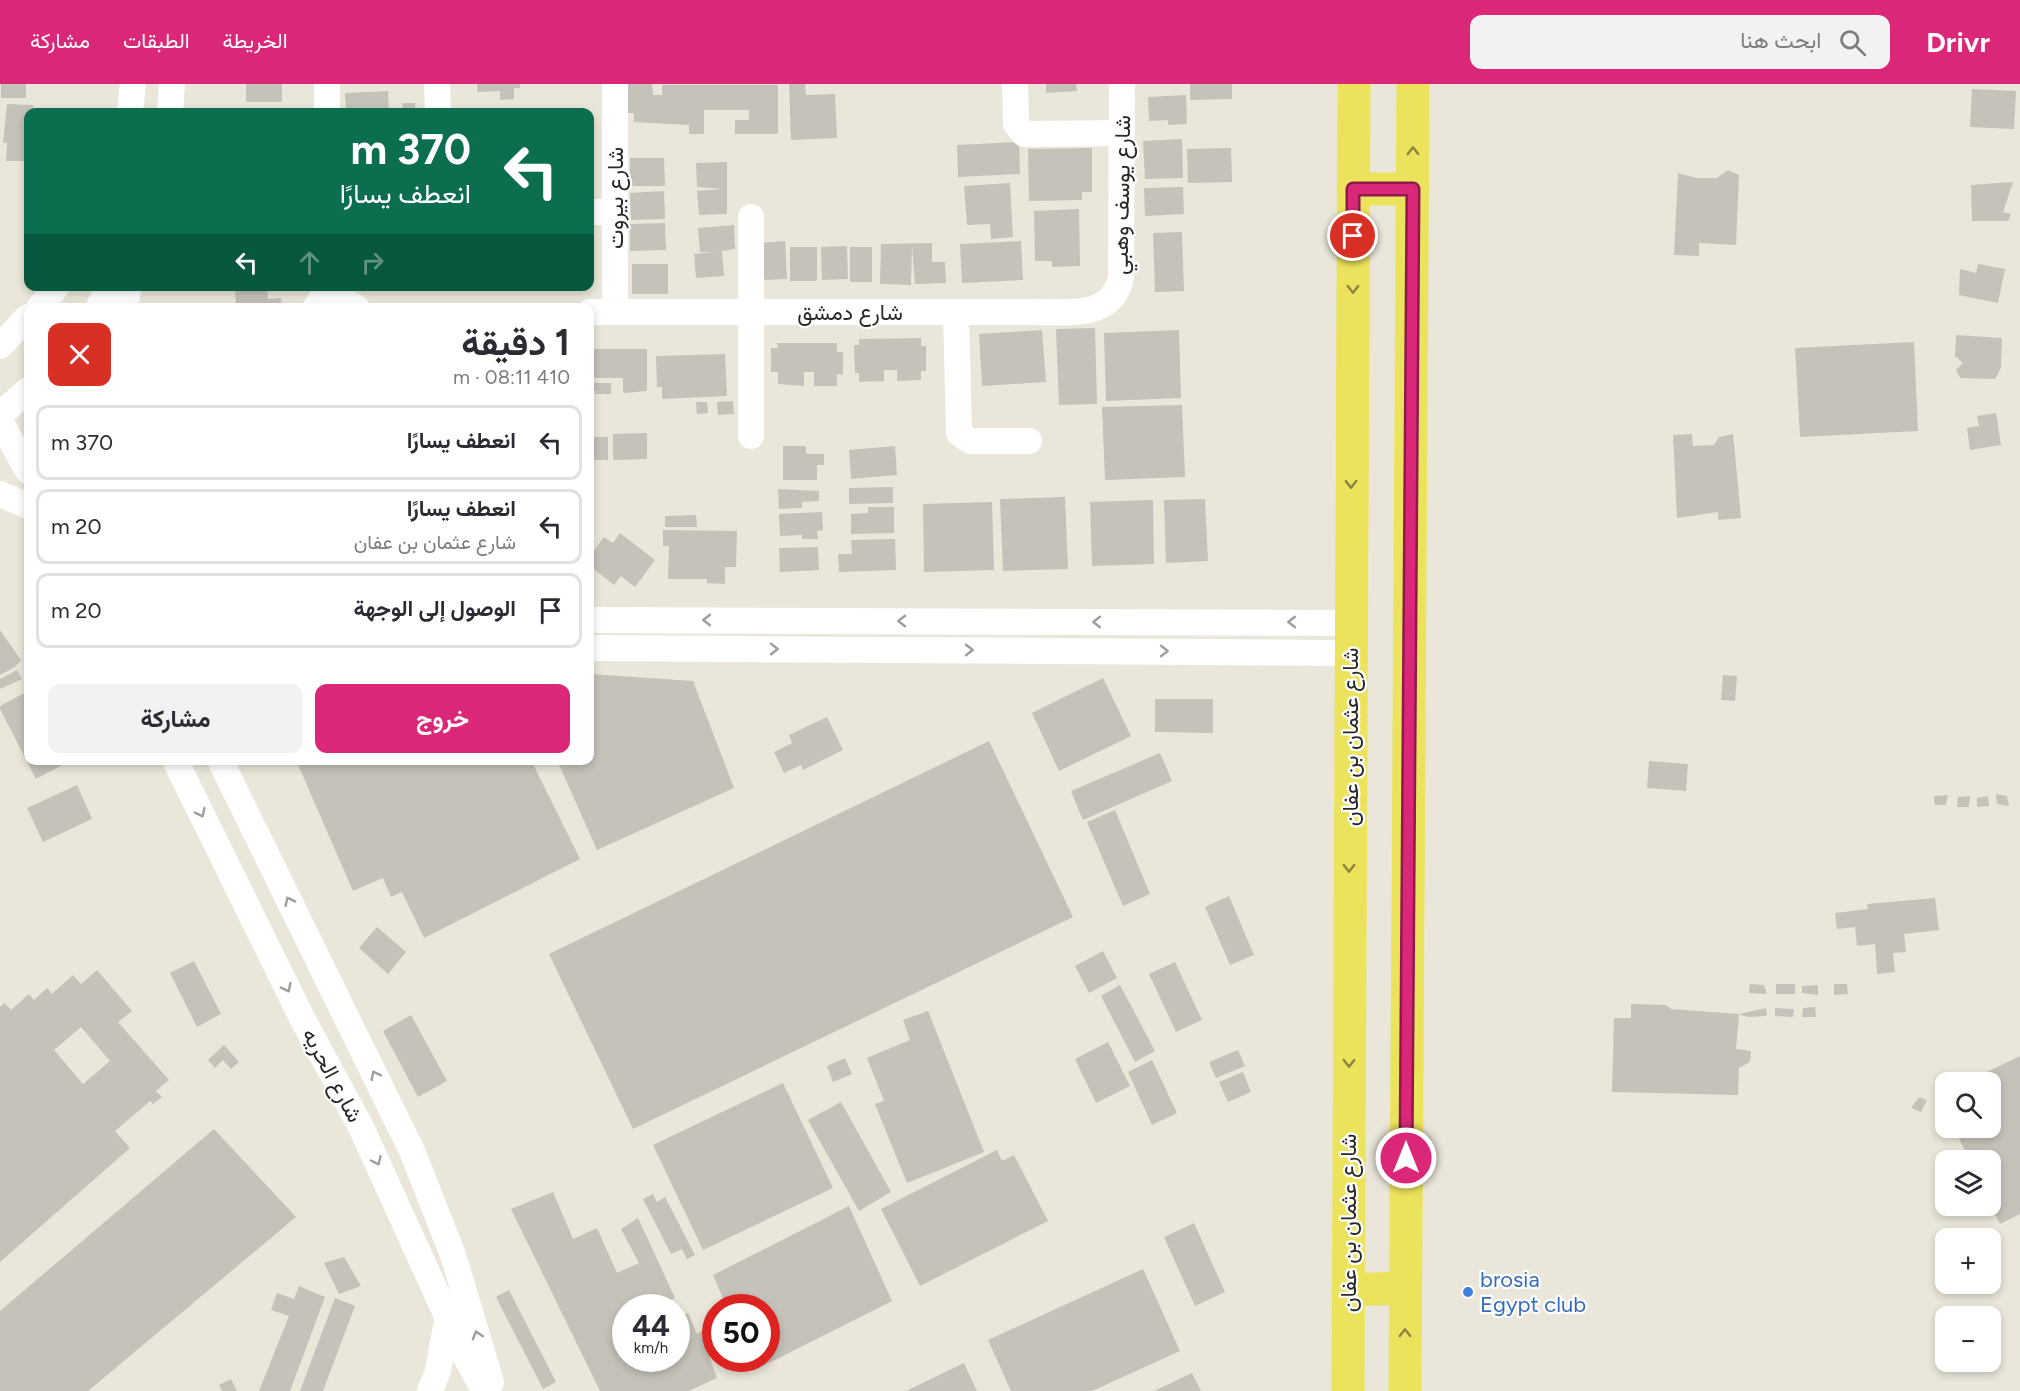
<!DOCTYPE html>
<html lang="ar">
<head>
<meta charset="utf-8">
<style>
  :root { --surface:#fff; --page:#f2f2f3; --text:#2b2b33; --muted:#7c7c81; --line:#e1e1e2; --accent:#db2777 }
  body { margin:0; font-family:Figtree,Vazirmatn,sans-serif; background:var(--page); color:var(--text); direction:rtl; height:100vh; display:flex; flex-direction:column; font-size:22px; white-space:nowrap }
  * { box-sizing:border-box; margin:0 }
  p { font-size:20px; color:var(--muted) }
  .icon { flex:none; width:33px; height:33px; fill:none; stroke:currentColor; stroke-width:2; stroke-linecap:round; stroke-linejoin:round }
  .map { position:relative; flex:1; overflow:hidden; direction:ltr }
  .side { position:absolute; left:24px; top:219px; width:570px; height:462px; display:flex; flex-direction:column; background:var(--surface); border-radius:12px; box-shadow:0 3px 9px #0003; direction:rtl }
  .side>* { flex:none }
  .banner { position:absolute; left:24px; top:24px; width:570px; height:183px; border-radius:12px; box-shadow:0 3px 9px #0003; direction:rtl; background:#0b6e4f; color:#fff; overflow:hidden }
  .buttons { position:absolute; left:1935px; top:988px; display:grid; gap:12px }
  .buttons a { display:grid; place-items:center; width:66px; height:66px; border-radius:12px; background:var(--surface); box-shadow:0 3px 9px #0003; font-size:30px }
  .speed { position:absolute; left:612px; top:1210px; display:flex; gap:12px; font-size:30px; font-weight:700; text-align:center }
  .speed>* { display:grid; place-content:center; width:78px; height:78px; border-radius:50%; background:var(--surface); box-shadow:0 3px 9px #0003; line-height:1 }
  .speed small { font-size:15px; font-weight:400 }
  .speed .limit { border:9px solid #d22; background:#fff; color:#111 }
  .pin { position:absolute; display:grid; place-items:center; width:51px; height:51px; color:#fff; margin:-26px; border:3px solid #fff; border-radius:50%; box-shadow:0 2px 6px #0007 }
  .me { position:absolute; width:66px; margin:-33px; rotate:0deg; stroke-linejoin:round; filter:drop-shadow(0 0 4px #0008) }
  .turn { display:flex; align-items:center; gap:21px; height:126px; padding:0 24px; font-size:27px }
  .turn .icon { width:78px; height:78px; stroke-width:2.5 }
  .turn b { display:block; font-size:42px; line-height:51px }
  .lanes { display:flex; align-items:center; height:57px; padding:0 24px; background:#0003; justify-content:center; gap:30px; direction:ltr }
  .lanes .off { opacity:.35 }
  .round { display:grid; place-items:center; flex:none; width:63px; height:63px; border-radius:12px; background:var(--page) }
  .headline { display:flex; align-items:center; justify-content:space-between; height:102px; padding:0 24px }
  h1 { font-size:36px; font-weight:700; line-height:45px }
  .button { display:flex; gap:12px; margin-top:auto; padding:12px 24px }
  .button a { flex:1; height:69px; border-radius:12px; background:var(--accent); color:#fff; font-size:24px; font-weight:700; line-height:69px; text-align:center }
  .button a+a { background:var(--page); color:var(--text) }
  ul { padding:0; list-style:none }
  li { display:flex; align-items:center; gap:18px; height:75px; margin:0 12px 9px; padding:0 12px; border:3px solid var(--line); border-radius:12px }
  li div { flex:1 }
  li b { display:block; font-size:22px }
  li em { font-style:normal }
  header { display:flex; align-items:center; gap:36px; box-sizing:border-box; height:84px; padding:0 30px; background:var(--accent); color:#fff }
  header strong { font-size:28px }
  nav { display:flex; gap:33px; margin-inline-start:auto; font-size:21px }
  .search { width:420px; height:54px; background:var(--page); display:flex; align-items:center; gap:15px; box-sizing:border-box; padding:0 21px; border-radius:12px; color:var(--muted); font-size:22px }
  .map>svg:first-child { display:block }
  .building { fill:#c5c2b9; fill-rule:evenodd }
  .lines { fill:none; stroke-linecap:round; stroke-linejoin:round }
  .minor { stroke:#fff; stroke-width:26 }
  .major { stroke:#ece35c; stroke-width:33 }
  .oneway { stroke:#8a8642 }
  .oneway2 { stroke:#9e9e9e }
  .route-casing { stroke:#8e194d; stroke-width:15 }
  .route { stroke:#db2777; stroke-width:10 }
  .shop-dot { fill:#3f7fe0; stroke:#fff; stroke-width:2 }
  .labels { text-anchor:middle; stroke-width:4.5; stroke-linejoin:round; paint-order:stroke }
  .street-label { font-size:22px; fill:#282828; stroke:#fff }
  .shop-label { font-size:22px; fill:#366cbe; stroke:#fff; text-anchor:start }
</style>
</head>
<body>
<header>
<strong>Drivr</strong>
<div class="search"><svg class="icon" aria-label="search" viewBox="0 0 24 24"><circle cx="10" cy="10" r="6"/><path d="M15 15l6 6"/></svg>ابحث هنا</div>
<nav><a>الخريطة</a><a>الطبقات</a><a>مشاركة</a></nav>
</header>
<div class="map">
<svg width="2020" height="1307" viewBox="0 0 2020 1307">
  <rect width="100%" height="100%" fill="#eae6d9"/>
  <g class="building">
    <rect x="1" y="0" width="25" height="14"/>
    <rect x="246" y="0" width="36" height="18"/>
    <path d="M477,0H520V4H514V15L500,16V7L477,8Z"/>
    <path d="M626,0H652L653,11H662V1H778V50H735V36H749V26H704V50H689V41L634,38V29H626Z"/>
    <path d="M789,0H805L806,11L835,10L837,54L791,56Z"/>
    <path d="M1046,0H1076L1077,7L1046,9Z"/>
    <path d="M1190,0H1232V15L1190,16Z"/>
    <path d="M1972,5L2016,7L2014,45L1970,43Z"/>
    <path d="M388,7L389,28H346L345,9Z"/>
    <path d="M1186,11L1187,40L1168,41V36L1149,37L1148,13Z"/>
    <path d="M403,19H415V28H402Z"/>
    <path d="M7,20L33,21V28H28V77H6L7,59H3Z"/>
    <path d="M1182,55L1183,94L1145,95L1143,57Z"/>
    <path d="M1019,58L1020,90L958,93L957,61Z"/>
    <path d="M1092,64V108H1082V116L1029,117L1028,65Z"/>
    <path d="M1231,64L1232,98L1188,99L1187,65Z"/>
    <path d="M630,74H664L665,102H630Z"/>
    <path d="M727,78V130L699,131L697,107L723,105L697,103L696,79Z"/>
    <path d="M1728,86L1739,91L1736,161L1699,159V172L1674,171L1678,89L1697,94H1717Z"/>
    <path d="M2013,98L2003,128L2011,130L2008,137H1972L1971,101Z"/>
    <path d="M1010,99L1013,153L991,155L990,140L967,141L964,102Z"/>
    <path d="M1183,103L1184,130L1145,132L1144,104Z"/>
    <path d="M664,107L665,135L631,136L630,109Z"/>
    <path d="M1079,125L1080,182L1052,183V177H1035L1034,127Z"/>
    <path d="M665,139L666,166L630,167V140Z"/>
    <path d="M734,141L735,165L722,167L724,192L696,194L694,170L714,168H700L698,144Z"/>
    <path d="M1182,148L1184,207L1155,208L1153,149Z"/>
    <path d="M785,157L787,195L761,196L759,159Z"/>
    <path d="M1021,157L1023,196L962,199L960,160Z"/>
    <path d="M932,159V178H945L946,199L915,200L912,161L911,201L880,200L881,160Z"/>
    <path d="M847,162L848,195L822,196L821,163Z"/>
    <rect x="790" y="163" width="27" height="34"/>
    <rect x="850" y="163" width="22" height="35"/>
    <rect x="632" y="180" width="36" height="30"/>
    <path d="M1978,180L2005,185L1998,219L1959,211L1960,185L1976,189Z"/>
    <path d="M235,202H267L268,215L281,214L282,224H236Z"/>
    <path d="M1095,244L1097,320L1059,321L1056,245Z"/>
    <path d="M1042,246L1046,298L982,302L979,250Z"/>
    <path d="M1179,246L1181,314L1106,317L1104,249Z"/>
    <path d="M1956,251L2002,254L2001,284L1995,295L1960,294L1956,286L1963,279L1955,272Z"/>
    <path d="M921,254V262H926V287H921V296L897,297V286H884V297L859,298V289H855L854,261H859V255Z"/>
    <path d="M1914,258L1918,347L1800,353L1795,264Z"/>
    <path d="M777,259H837V268H843V291L837,290V302H814V288H804V302L778,300V288H771V264H778Z"/>
    <path d="M590,265H647V307L623,309V294H593V299H611V310H595L596,307H590Z"/>
    <path d="M725,270L727,312L662,315V303H657L656,272Z"/>
    <path d="M733,317L734,330L718,331L717,318Z"/>
    <path d="M696,318H707L708,329L697,330Z"/>
    <path d="M1182,321L1185,393L1105,396L1102,323Z"/>
    <path d="M1996,329L2001,361L1970,366L1967,344L1979,342L1977,332Z"/>
    <path d="M647,349V375L613,376V350Z"/>
    <path d="M1692,350L1693,362L1714,361L1719,353L1733,350L1741,434L1718,436V428L1677,434L1673,351Z"/>
    <rect x="590" y="353" width="18" height="23"/>
    <path d="M783,362H806V370H824V381H817V396H783Z"/>
    <path d="M895,362L897,391L851,395L849,366Z"/>
    <path d="M893,403V419L849,420V404Z"/>
    <path d="M778,405L819,407V417L802,418V424L779,425Z"/>
    <path d="M1065,413L1068,485L1003,487L1000,415Z"/>
    <path d="M1205,415L1208,477L1166,479L1164,416Z"/>
    <path d="M1153,416L1154,480L1092,482L1090,418Z"/>
    <path d="M992,418L994,486L924,488L923,420Z"/>
    <path d="M868,423H894V449L851,450V430L868,429Z"/>
    <path d="M822,428L823,446L817,447L818,455H802V451L780,452L779,430Z"/>
    <path d="M696,431L697,443H665V432Z"/>
    <path d="M663,446L737,447L736,483H725V500L707,499V495H668L669,462H663Z"/>
    <path d="M620,449L655,476L635,503L621,492L614,501L590,482V472L604,453L613,459Z"/>
    <path d="M895,455L896,486L839,488L838,470H852L851,456Z"/>
    <path d="M818,463L819,486L780,488L779,464Z"/>
    <path d="M0,546L21,576L15,583L0,591Z"/>
    <path d="M17,586L22,595L0,605V595Z"/>
    <path d="M590,590L693,597L734,704L597,766L557,676H590Z"/>
    <path d="M1723,591L1737,592L1735,617L1721,616Z"/>
    <path d="M1103,594L1131,652L1059,687L1032,629Z"/>
    <path d="M28,607V676L68,678L36,695L0,625V622Z"/>
    <path d="M1155,615H1213V649L1155,648Z"/>
    <path d="M827,633L843,666L803,686L801,681L784,689L774,668L792,659L789,651Z"/>
    <path d="M989,657L1073,833L633,1045L549,870Z"/>
    <path d="M1160,669L1172,697L1083,736L1071,707Z"/>
    <path d="M296,676H531L580,775L424,854L402,808L391,813L383,794L353,807Z"/>
    <path d="M1649,677L1688,680L1686,707L1647,704Z"/>
    <path d="M77,701L92,735L43,758L27,724Z"/>
    <path d="M1996,710L2007,712L2009,722L1997,720Z"/>
    <path d="M1948,711L1946,721H1935L1934,712Z"/>
    <path d="M1970,712L1969,723H1957L1958,713Z"/>
    <path d="M1988,712L1989,722L1977,723V714Z"/>
    <path d="M1115,726L1150,810L1123,822L1087,738Z"/>
    <path d="M1229,812L1254,871L1230,881L1205,823Z"/>
    <path d="M1935,814L1939,846L1904,850L1906,868L1893,869L1895,888L1877,890L1875,860L1857,862L1855,843L1837,845L1835,829L1868,825L1867,820Z"/>
    <path d="M377,843L406,868L388,890L359,864Z"/>
    <path d="M1103,867L1117,894L1089,909L1075,882Z"/>
    <path d="M194,877L221,930L197,943L170,889Z"/>
    <path d="M1175,878L1202,936L1176,948L1149,890Z"/>
    <path d="M97,886L132,927L118,938L169,996L156,1007L162,1013L153,1020L150,1017L115,1047L130,1064L0,1178V923L5,919L11,926L29,910L34,916L47,904L52,910L73,891L81,900ZM81,943L110,977L83,1000L54,966Z"/>
    <path d="M1750,900L1764,901L1767,910L1749,909Z"/>
    <rect x="1776" y="900" width="19" height="10"/>
    <path d="M1834,900H1847L1848,910L1834,911Z"/>
    <path d="M1120,901L1155,967L1135,978L1101,912Z"/>
    <path d="M1818,901V911L1802,909V902Z"/>
    <path d="M1631,920L1666,921L1671,925L1739,930L1736,965L1751,967L1750,978L1739,984L1738,1011L1612,1008L1614,934H1631Z"/>
    <path d="M1815,923L1816,933H1802L1803,924Z"/>
    <path d="M1766,924L1767,932L1748,933L1739,930Z"/>
    <path d="M1775,924L1794,925L1793,933L1775,932Z"/>
    <path d="M928,927L984,1068L907,1099L875,1020L884,1017L867,974L910,956L903,936Z"/>
    <path d="M411,931L447,997L418,1013L383,947Z"/>
    <path d="M1108,958L1130,1002L1096,1019L1075,975Z"/>
    <path d="M224,961L239,978L231,985L223,976L215,984L208,976Z"/>
    <path d="M1238,966L1245,982L1216,994L1209,978Z"/>
    <path d="M2020,972V1130L2000,1140L1990,1120V1077H1970L1954,1044H1990V999H1964Z"/>
    <path d="M845,974L852,990L833,998L827,982Z"/>
    <path d="M1152,976L1177,1029L1152,1041L1128,988Z"/>
    <path d="M1243,988L1251,1008L1228,1018L1219,998Z"/>
    <path d="M783,999L833,1104L703,1166L653,1061Z"/>
    <path d="M1946,1008V1027L1938,1012Z"/>
    <path d="M1919,1013L1927,1016L1921,1028L1911,1024Z"/>
    <path d="M841,1018L891,1108L859,1127L808,1036Z"/>
    <path d="M214,1045L296,1133L88,1307H0V1227Z"/>
    <path d="M997,1066L1002,1077L1014,1071L1048,1137L920,1202L881,1125Z"/>
    <path d="M553,1108L573,1155L597,1144L617,1189L639,1179L621,1145L638,1134L675,1214L654,1224H626V1237L612,1243L625,1275H676V1235L688,1229L697,1250L709,1243L716,1255V1270L709,1272L717,1294L689,1307H600L511,1125Z"/>
    <path d="M653,1110L657,1118L665,1113L695,1171L687,1175L682,1165L671,1170L643,1115Z"/>
    <path d="M849,1122L892,1217L753,1287L748,1275H766V1224H727L713,1191Z"/>
    <path d="M1194,1139L1225,1208L1195,1222L1164,1153Z"/>
    <path d="M344,1173L361,1202L339,1210L324,1179Z"/>
    <path d="M1143,1185L1180,1267L1092,1307H1011L988,1256Z"/>
    <path d="M299,1202L325,1213L290,1307H259L289,1232L271,1226L277,1209L294,1215Z"/>
    <path d="M509,1206L556,1298L543,1305L496,1213Z"/>
    <path d="M335,1214L355,1222L323,1307H300Z"/>
    <path d="M964,1279L977,1307H906Z"/>
    <path d="M1192,1289L1201,1307H1154Z"/>
    <path d="M231,1295L237,1307H222L219,1301Z"/>
  </g>
  <g class="lines">
    <g class="minor">
      <path d="M437,0L438,28"/>
      <path d="M1015,0L1016,40L1024,50L1122,49"/>
      <path d="M130,28L133,0"/>
      <path d="M170,28L172,0"/>
      <path d="M327,28V0"/>
      <path d="M590,128H615"/>
      <path d="M751,133V352"/>
      <path d="M332,202L346,218L357,224"/>
      <path d="M39,224L57,202"/>
      <path d="M98,224L110,202"/>
      <path d="M125,224L129,202"/>
      <path d="M315,224L331,202"/>
      <path d="M590,228H1036C1069,228 1113,235 1121,193L1122,0"/>
      <path d="M615,228V0"/>
      <path d="M956,229L959,349L970,357H1029"/>
      <path d="M0,262L28,233"/>
      <path d="M0,331L28,306"/>
      <path d="M0,337L28,387"/>
      <path d="M0,410L28,422"/>
      <path d="M590,536L1350,539"/>
      <path d="M590,564L1350,569"/>
      <path d="M175,676L303,936L361,1043L466,1274L485,1307"/>
      <path d="M220,676L412,1067L453,1171L491,1298"/>
      <path d="M430,1307L438,1287L448,1231"/>
    </g>
    <g class="major">
      <path d="M1353,105H1413"/>
      <path d="M1348,1206L1405,1204"/>
      <path d="M1348,1307L1354,0"/>
      <path d="M1405,1307L1413,0"/>
    </g>
  </g>
  <defs><path id="oneway-chevron" d="M-2-3.5L2.5 0L-2 3.5" fill="none" stroke-width="1.6" stroke-linecap="round" stroke-linejoin="round" transform="scale(1.5)"/></defs>
  <g class="oneway">
    <use href="#oneway-chevron" transform="translate(1413 67) rotate(-90)"/>
    <use href="#oneway-chevron" transform="translate(1353 205) rotate(90)"/>
    <use href="#oneway-chevron" transform="translate(1351 400) rotate(90)"/>
    <use href="#oneway-chevron" transform="translate(1349 784) rotate(90)"/>
    <use href="#oneway-chevron" transform="translate(1349 979) rotate(90)"/>
    <use href="#oneway-chevron" transform="translate(1405 1249) rotate(-90)"/>
  </g>
  <g class="oneway2">
    <use href="#oneway-chevron" transform="translate(707 536) rotate(-180)"/>
    <use href="#oneway-chevron" transform="translate(902 537) rotate(-180)"/>
    <use href="#oneway-chevron" transform="translate(1097 538) rotate(-180)"/>
    <use href="#oneway-chevron" transform="translate(1292 538) rotate(-180)"/>
    <use href="#oneway-chevron" transform="translate(774 565)"/>
    <use href="#oneway-chevron" transform="translate(969 566)"/>
    <use href="#oneway-chevron" transform="translate(1164 567)"/>
    <use href="#oneway-chevron" transform="translate(201 729) rotate(64)"/>
    <use href="#oneway-chevron" transform="translate(289 817) rotate(-116)"/>
    <use href="#oneway-chevron" transform="translate(287 904) rotate(64)"/>
    <use href="#oneway-chevron" transform="translate(375 991) rotate(-117)"/>
    <use href="#oneway-chevron" transform="translate(377 1077) rotate(65)"/>
    <use href="#oneway-chevron" transform="translate(477 1251) rotate(-107)"/>
  </g>
  <g class="lines">
    <defs>
      <path id="route" d="M1353,152V105H1413L1406,1074"/>
    </defs>
    <use href="#route" class="route-casing"/>
    <use href="#route" class="route"/>
  </g>
  <circle class="shop-dot" cx="1468" cy="1208" r="6"/>
  <g class="labels">
    <g class="street-label">
      <text transform="translate(1121 111) rotate(-89)" y="8">شارع يوسف وهبي</text>
      <text transform="translate(615 114) rotate(-90)" y="8">شارع بيروت</text>
      <text x="850" y="236">شارع دمشق</text>
      <text transform="translate(1350 653) rotate(-90)" y="8">شارع عثمان بن عفان</text>
      <text transform="translate(333 991) rotate(62)" y="8">شارع الحريه</text>
      <text transform="translate(1348 1139) rotate(-90)" y="8">شارع عثمان بن عفان</text>
    </g>
    <g class="shop-label">
      <text x="1480" y="1203">brosia<tspan x="1480" dy="25">Egypt club</tspan></text>
    </g>
  </g>
</svg>
<div class="buttons">
<a><svg class="icon" aria-label="search" viewBox="0 0 24 24"><circle cx="10" cy="10" r="6"/><path d="M15 15l6 6"/></svg></a>
<a><svg class="icon" aria-label="layers" viewBox="0 0 24 24"><path d="M12 4l9 5-9 5-9-5zM3 14l9 5 9-5"/></svg></a>
<a>+</a>
<a>−</a>
</div>
<div class="speed"><div>44<small>km/h</small></div><div class="limit">50</div></div>
<div class="pin" style="left:1353px;top:152px;background:#d93025"><svg class="icon" aria-label="arrive" viewBox="0 0 24 24"><path d="M6 21V4h12l-3 4 3 4H6"/></svg></div>
<svg class="me" style="left:1406px;top:1074px" viewBox="-20 -20 40 40"><circle r="17" fill="#db2777" stroke="#fff" stroke-width="3"/><path d="M0-11L8 9 0 5-8 9z" fill="#fff"/></svg>
<div class="banner">
<div class="turn"><svg class="icon" aria-label="left" viewBox="0 0 24 24"><path d="M17 20v-9H6M10 6l-5 5 5 5"/></svg><div><b>370 m</b>انعطف يسارًا</div></div>
<div class="lanes"><svg class="icon" aria-label="left" viewBox="0 0 24 24"><path d="M17 20v-9H6M10 6l-5 5 5 5"/></svg><svg class="icon off" aria-label="ahead" viewBox="0 0 24 24"><path d="M12 20V5M6 11l6-6 6 6"/></svg><svg class="icon off" aria-label="right" viewBox="0 0 24 24"><path d="M7 20v-9h11M14 6l5 5-5 5"/></svg></div>
</div>
<section class="side">
<div class="headline"><div><h1>1 دقيقة</h1><p>410 m · 08:11</p></div><a class="round" style="background:#d93025;color:#fff"><svg class="icon" aria-label="close" viewBox="0 0 24 24"><path d="M6 6l12 12M18 6L6 18"/></svg></a></div>
<ul>
<li><svg class="icon" aria-label="left" viewBox="0 0 24 24"><path d="M17 20v-9H6M10 6l-5 5 5 5"/></svg><div><b>انعطف يسارًا</b></div><em>370 m</em></li>
<li><svg class="icon" aria-label="left" viewBox="0 0 24 24"><path d="M17 20v-9H6M10 6l-5 5 5 5"/></svg><div><b>انعطف يسارًا</b><p>شارع عثمان بن عفان</p></div><em>20 m</em></li>
<li><svg class="icon" aria-label="arrive" viewBox="0 0 24 24"><path d="M6 21V4h12l-3 4 3 4H6"/></svg><div><b>الوصول إلى الوجهة</b></div><em>20 m</em></li>
</ul>
<div class="button"><a>خروج</a><a>مشاركة</a></div>
</section>
</div>
</body>
</html>
